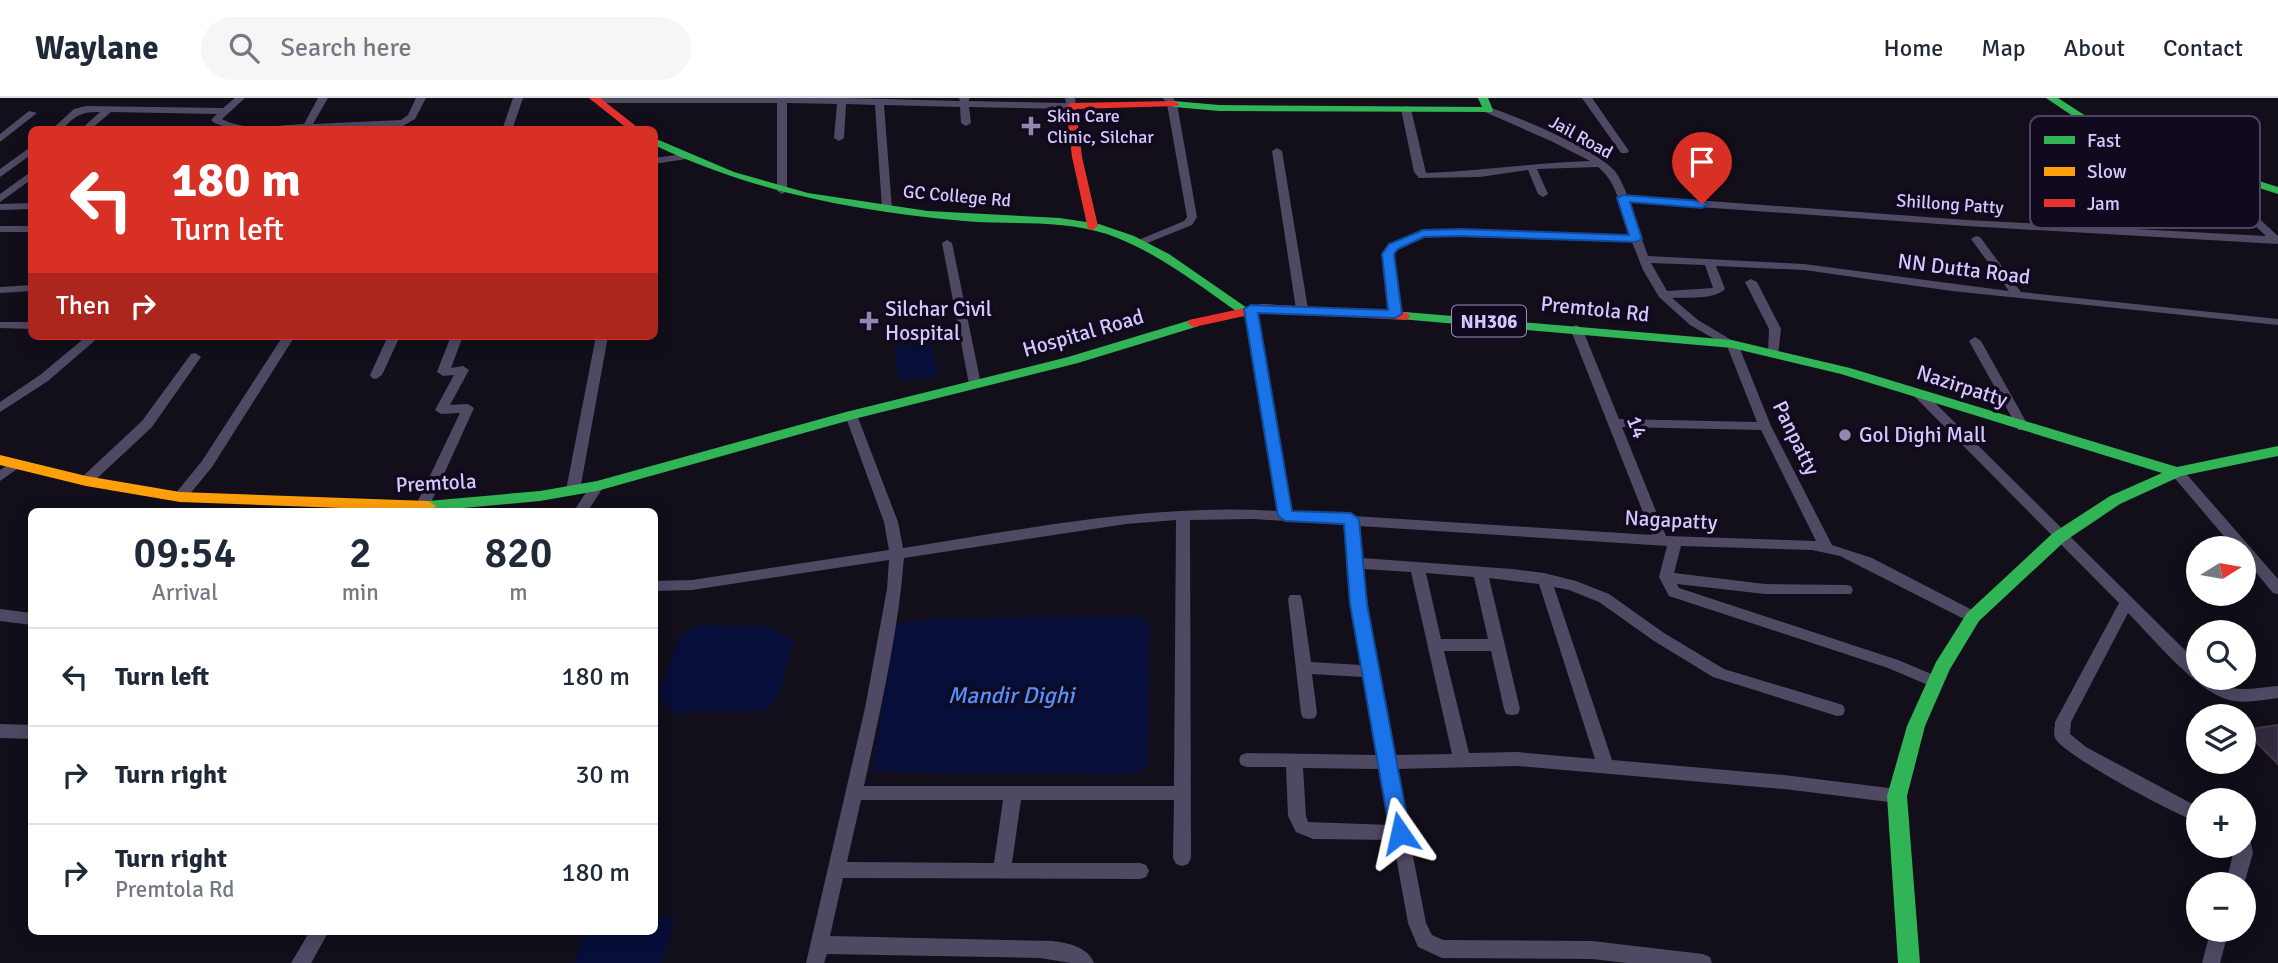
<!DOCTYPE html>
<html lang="en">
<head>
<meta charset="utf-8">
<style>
  :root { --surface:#fff; --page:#f6f6f7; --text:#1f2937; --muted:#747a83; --line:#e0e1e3 }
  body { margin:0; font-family:Signika,sans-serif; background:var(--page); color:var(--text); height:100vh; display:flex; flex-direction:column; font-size:26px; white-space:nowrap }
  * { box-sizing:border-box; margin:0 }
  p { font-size:23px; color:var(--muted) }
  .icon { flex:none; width:38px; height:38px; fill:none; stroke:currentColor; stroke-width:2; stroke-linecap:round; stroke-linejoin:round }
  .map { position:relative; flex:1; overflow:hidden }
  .side { position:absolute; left:28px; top:410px; width:630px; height:427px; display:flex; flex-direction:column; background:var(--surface); border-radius:10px; box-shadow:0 4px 18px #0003 }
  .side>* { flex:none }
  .banner { position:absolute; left:28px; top:28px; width:630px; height:214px; border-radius:10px; box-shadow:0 4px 18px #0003; background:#d93025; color:#fff; overflow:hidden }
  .needle { width:46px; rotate:79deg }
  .controls { position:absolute; left:2186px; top:438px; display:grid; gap:14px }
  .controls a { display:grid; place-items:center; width:70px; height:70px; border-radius:50%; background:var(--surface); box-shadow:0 4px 18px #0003; font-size:35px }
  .pin { position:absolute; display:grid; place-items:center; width:60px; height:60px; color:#fff; margin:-72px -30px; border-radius:50% 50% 50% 0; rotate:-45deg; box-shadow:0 0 7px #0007 }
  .pin .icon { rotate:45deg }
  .me { position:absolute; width:77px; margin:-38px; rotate:349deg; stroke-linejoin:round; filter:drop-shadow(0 0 5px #0008) }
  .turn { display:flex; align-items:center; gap:24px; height:147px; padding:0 28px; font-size:32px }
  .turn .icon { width:91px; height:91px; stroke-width:2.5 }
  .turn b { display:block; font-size:49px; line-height:60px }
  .then { display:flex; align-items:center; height:66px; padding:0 28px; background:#0003; gap:14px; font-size:26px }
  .eta { display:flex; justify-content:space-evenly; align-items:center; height:119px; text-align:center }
  .eta b { font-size:42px; font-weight:600; line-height:49px }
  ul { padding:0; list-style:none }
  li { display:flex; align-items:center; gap:21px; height:98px; padding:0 28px; border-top:2px solid var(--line) }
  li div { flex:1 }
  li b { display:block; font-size:26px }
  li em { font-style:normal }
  header { display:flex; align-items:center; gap:42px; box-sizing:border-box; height:98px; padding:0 35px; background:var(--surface); border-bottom:2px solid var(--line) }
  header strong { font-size:33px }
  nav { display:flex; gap:38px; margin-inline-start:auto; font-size:24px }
  .search { width:490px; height:63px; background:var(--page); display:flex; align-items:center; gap:18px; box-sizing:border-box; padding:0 24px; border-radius:38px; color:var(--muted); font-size:26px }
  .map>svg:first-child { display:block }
  .water { fill:#060e39 }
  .building { fill:#322b3d; stroke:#40384f; stroke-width:2 }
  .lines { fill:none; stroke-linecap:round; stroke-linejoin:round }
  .street { fill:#4f4963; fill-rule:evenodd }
  .fast { fill:#30b455; fill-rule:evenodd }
  .slow { fill:#ff9f0a; fill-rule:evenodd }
  .jam { fill:#e5322d; fill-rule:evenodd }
  .route { fill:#1a73e8; stroke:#114b97; stroke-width:2 }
  .poi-dot { fill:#9386af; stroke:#110a1e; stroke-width:2.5 }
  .labels { text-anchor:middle; stroke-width:7; stroke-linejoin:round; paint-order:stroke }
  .far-poi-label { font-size:18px; fill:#d8c7ff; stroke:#110a1e; text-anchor:start }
  .far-street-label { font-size:18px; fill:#d8c7ff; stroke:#110a1e }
  .shield { fill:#110a1e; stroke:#9c8ebc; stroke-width:2 }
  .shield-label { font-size:19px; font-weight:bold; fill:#d8c7ff }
  .street-label { font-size:21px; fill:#d8c7ff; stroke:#110a1e }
  .poi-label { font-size:21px; fill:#d8c7ff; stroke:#110a1e; text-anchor:start }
  .water-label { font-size:23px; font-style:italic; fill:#5590ff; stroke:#110a1e }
  .key { fill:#110a1e; stroke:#4d4362; stroke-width:2 }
  .key-label { font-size:19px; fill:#d8c7ff }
</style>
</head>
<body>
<header>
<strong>Waylane</strong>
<div class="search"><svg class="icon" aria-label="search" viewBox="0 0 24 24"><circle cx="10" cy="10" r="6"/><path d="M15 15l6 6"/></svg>Search here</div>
<nav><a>Home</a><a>Map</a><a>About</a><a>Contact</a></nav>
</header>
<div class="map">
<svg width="2278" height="865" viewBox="0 0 2278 865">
  <rect width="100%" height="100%" fill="#120e1a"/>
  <g class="water">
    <path d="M931,245L938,277L900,283L894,249Z"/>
    <path d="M1140,518L1150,526L1148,669L1130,677L873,674L894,526L933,520Z"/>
    <path d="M698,527L768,528L794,543L779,597L765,613L673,615L659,596L679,538Z"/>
    <path d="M655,818L675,820L662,865H575L584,833H654Z"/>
  </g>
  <path class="building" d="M2278,627V666L2244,632Z"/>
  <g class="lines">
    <g class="street">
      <path d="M235,0H245L222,21C245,34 279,27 304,26L318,0H328L313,26L401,22L408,17L416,0H426L415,21L403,28C364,29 242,41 213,24L211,22L217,16L111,14L90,32H80L100,14C79,14 76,18 61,32H51L74,11L86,8L223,10Z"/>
      <path d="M513,0H523L512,32H502Z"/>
      <path d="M593,0H847L960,3L959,0H969V3L1066,5L1065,0H1075L1076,8L1071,11L969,9L971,25L966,28L961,25L960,9L884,7L892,111L887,114L882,111L875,7L846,6L844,40L839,43L834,40L837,6L787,5V93L782,96L777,93V5H596L591,2Z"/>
      <path d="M1163,0H1173L1177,6L1197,119L1192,127L1140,148L1136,147V143L1184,123L1187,119L1167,6Z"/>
      <path d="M1582,0H1592L1629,53L1627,55H1621Z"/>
      <path d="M1406,8L1411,11L1426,75C1481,73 1534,65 1590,63L1551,43L1485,14V10L1488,9C1517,18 1596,51 1615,73C1620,80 1624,89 1627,97L1967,122L2266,138L2194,70L2202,68L2278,138V146L1967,128L1629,104L1648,158L1804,166L2009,193L1971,141L1976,138L1980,139L2021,194L2278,221V227L1952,193L1804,172L1716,168L1725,191C1714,202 1687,199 1672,200L1698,222L1738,246L1771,328L1832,447L1872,460L1978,515L1980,519L1978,523H1968L1840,458L1812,452L1681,448L1674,475L1765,486L1846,487L1851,488L1853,492L1851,496H1765L1677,486L1679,490L1898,562L1941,580L1943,584L1941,588L1935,590L1888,570L1669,498L1659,479L1667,448L1359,428L1362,460L1512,471L1544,475L1576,483L1609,496L1664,535L1724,571L1843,607L1845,612L1843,617L1837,618L1713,579L1654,543L1599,504L1569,492L1554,489L1612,662L1784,677L1897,691L1903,693L1906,698L1903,703L1897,705L1784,691L1517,668L1396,671L1426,825L1432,837L1443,842L1592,843L1703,856L1710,859L1712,865H1627L1592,861L1442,860L1418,849L1408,825L1393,742L1313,741L1296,734L1288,718L1286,669H1247L1241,667L1239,662L1241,657L1247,655L1376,657L1363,579L1312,576L1317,615L1315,620L1309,621L1303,620L1301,615L1288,501L1290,497H1300L1302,501L1311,564L1361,567L1347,465L1345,427L1253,421L1190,422L1191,760L1188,766L1182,768L1176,766L1173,760L1174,702H1021L1012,765H1140L1146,767L1149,773L1146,779L1140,781L843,780L830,838L1053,843C1068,845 1088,849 1094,865H1071L1040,860L827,856L824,865H806L865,610L887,491L889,462L692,492L654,493V483L692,482L889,452L884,424L845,317L847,314H855L857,317L898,424L903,450C1027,431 1152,405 1277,413L1245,211L1251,208L1257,211L1291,414L1652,437L1570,230L1576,227L1582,230L1619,321L1757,324L1727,248L1690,227L1659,199L1643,172L1632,144L1429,138L1397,151L1393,156L1401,216L1399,218H1391L1383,156L1389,147L1428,132L1629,138C1621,114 1619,86 1598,69L1537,71L1548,96L1543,99L1538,96L1528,72L1480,79L1419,80L1414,74L1401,11ZM1651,165L1705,167L1713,190L1667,193ZM1622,329L1761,332L1816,443L1666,438ZM1176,422L1174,688H864C880,613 898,537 904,460L1126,426ZM1363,471L1411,474L1452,656L1393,657L1377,572ZM1426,475L1474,479L1488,541H1441ZM1489,480L1539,486L1595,661L1517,654L1469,655L1444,553H1491L1504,611L1506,616L1512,617L1518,616L1520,611ZM1303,670L1379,671L1390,727L1308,724L1306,718ZM861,702H1003L994,765L847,764Z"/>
      <path d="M29,13L37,15L0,44V36Z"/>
      <path d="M32,48V56L0,79V71Z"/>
      <path d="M1277,50L1282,53L1308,211L1302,214L1296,211L1272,53Z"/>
      <path d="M683,56L688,59L686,61L654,66V60Z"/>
      <path d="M32,73V81L0,104V96Z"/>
      <path d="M32,105V111L0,112V106Z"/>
      <rect x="0" y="128" width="32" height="6"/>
      <path d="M947,142L952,145L981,286L975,290L969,286L942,145Z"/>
      <path d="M1751,181L1757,184L1781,231L1778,257L1774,258L1768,254L1769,231L1745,184Z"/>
      <path d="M32,187V193L0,195V189Z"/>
      <path d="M0,224H32V231L0,230Z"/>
      <path d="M87,238H100L48,283L0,314V304L40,277Z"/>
      <path d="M283,238H295L212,369L185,402H175L173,399L175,396L202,363Z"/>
      <path d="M388,238H400L382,277L376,281L372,280L370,277Z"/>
      <path d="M451,238H463L451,270L463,268L469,272L450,307L468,306L474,310L429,409L427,412L420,413L415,409L460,315L441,316L435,312L454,277L443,278L437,274Z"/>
      <path d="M596,238H608L580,392L573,397L566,392Z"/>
      <path d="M1975,239L1981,243L2029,329L2028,332H2018L2017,329L1969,243Z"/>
      <path d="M195,255L201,259L152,329L91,386H81L79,383L81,380L142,323L191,256Z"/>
      <path d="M1919,292L1923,293L2198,565V579C2215,579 2216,586 2231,590C2246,593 2263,589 2278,588V600C2262,602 2245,606 2229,602C2197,594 2153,540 2128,515L2071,624L2070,636L2086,649L2198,709V724C2176,717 2063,657 2055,640C2053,636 2055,629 2055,624L2119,505L1915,299L1913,296L1915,293Z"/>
      <path d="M15,362L20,363L22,366L20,369L0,383V372Z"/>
      <path d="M2177,370L2182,371L2278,481V496L2273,495L2244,460V450H2234L2172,377L2170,374Z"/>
      <path d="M597,383L604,388L588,413H574L592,385Z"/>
      <path d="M0,511L32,515V527L0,523Z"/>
      <path d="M0,626L32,627V641L0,640Z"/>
      <path d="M2244,738L2250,741L2253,755L2244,786H2226L2235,747H2244Z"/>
      <path d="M2211,831H2229L2220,865H2202Z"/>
      <path d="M310,833H329L311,865H291Z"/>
    </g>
    <g class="fast">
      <path d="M1478,0H1488L1493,12L1492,14L1219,13L1174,9L1169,6L1174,3L1219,7L1482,9Z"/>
      <path d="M2046,0H2058L2106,31L2141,46L2278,89V96L2133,50L2098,35Z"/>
      <path d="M654,40L734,74L808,95L928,113L1060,120L1099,126L1134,138L1169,156L1250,212L1244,216L1239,215C1197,186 1156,153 1107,136C1061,121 1011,127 964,123C855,113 753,94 654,47Z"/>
      <path d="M1405,214L1732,242L1850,270L2177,369L2278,348V358L2181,378L2120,406L2065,443L1979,523L1950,571L1925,628L1907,698L1920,865H1898L1887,698L1907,628L1936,564L1967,515L2053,435L2110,398L2162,375L1841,276L1732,250L1400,221L1399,218Z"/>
      <path d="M1194,221L1199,222V228L1078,265L854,321L597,393L540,403L431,413L423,412L420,408L428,403L540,393L597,383L846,314L1068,259Z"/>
    </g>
    <path class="slow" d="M0,357L86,378L180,394L428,403L436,408L433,412L421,413L180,404L86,388L0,367Z"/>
    <g class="jam">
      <path d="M589,0H600L641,32H629Z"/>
      <path d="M1174,3L1179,6L1178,8L1076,11L1082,59L1098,128L1092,132L1088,131L1072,59L1066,8L1071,5Z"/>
      <path d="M1263,206L1405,214L1411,218L1405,222L1263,214L1194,229L1187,225L1189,222Z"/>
    </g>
  </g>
  <path class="route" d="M1623,97L1702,103L1708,106L1702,110L1630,104L1642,141L1636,144L1460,138L1424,139L1398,151L1394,156L1402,216L1395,220L1258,215L1292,413L1351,415L1359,421L1367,506L1410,735L1407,741L1400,744L1393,741L1390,735L1350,506L1344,426L1285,423L1278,418L1244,211L1251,207L1388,212L1382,156L1389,146L1423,132L1460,131L1629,137L1617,100Z"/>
  <g class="poi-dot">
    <path d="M1027.5 17.5h7v7h7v7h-7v7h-7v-7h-7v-7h7z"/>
    <path d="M865.5 212.5h7v7h7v7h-7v7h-7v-7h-7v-7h7z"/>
    <circle cx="1845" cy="337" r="7"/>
  </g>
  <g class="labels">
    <g class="far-poi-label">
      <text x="1047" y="24">Skin Care<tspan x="1047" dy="21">Clinic, Silchar</tspan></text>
    </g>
    <g class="far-street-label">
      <text transform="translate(1581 39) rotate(29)" y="6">Jail Road</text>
      <text transform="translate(957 98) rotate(5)" y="6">GC College Rd</text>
      <text transform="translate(1950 106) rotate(4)" y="6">Shillong Patty</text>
    </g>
    <rect class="shield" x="1452" y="207.5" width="74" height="31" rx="5"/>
    <g class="shield-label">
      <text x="1489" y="230">NH306</text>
    </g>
    <g class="street-label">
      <text transform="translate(1964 171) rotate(7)" y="7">NN Dutta Road</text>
      <text transform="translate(1595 211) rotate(6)" y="7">Premtola Rd</text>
      <text transform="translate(1083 235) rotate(-16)" y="7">Hospital Road</text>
      <text transform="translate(1962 288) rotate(18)" y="7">Nazirpatty</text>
      <text transform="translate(1637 329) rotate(69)" y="7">14</text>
      <text transform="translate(1796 340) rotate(64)" y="7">Panpatty</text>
      <text transform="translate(436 385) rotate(-3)" y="7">Premtola</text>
      <text transform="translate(1671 422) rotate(3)" y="7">Nagapatty</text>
    </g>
    <g class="poi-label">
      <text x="885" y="218">Silchar Civil<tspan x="885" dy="24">Hospital</tspan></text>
      <text x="1859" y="344">Gol Dighi Mall</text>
    </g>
    <g class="water-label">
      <text x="1011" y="605">Mandir Dighi</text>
    </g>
  </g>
  <rect x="2030" y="18" width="230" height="112" rx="10" class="key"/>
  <rect x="2044" y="38" width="31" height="8" fill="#30b455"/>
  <rect x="2044" y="69" width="31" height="9" fill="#ff9f0a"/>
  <rect x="2044" y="101" width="31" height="8" fill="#e5322d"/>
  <g class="key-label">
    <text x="2087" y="49">Fast</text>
    <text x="2087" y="80">Slow</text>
    <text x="2087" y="112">Jam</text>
  </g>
</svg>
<div class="controls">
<a><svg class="needle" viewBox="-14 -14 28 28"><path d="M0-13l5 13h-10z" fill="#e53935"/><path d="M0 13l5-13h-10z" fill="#747a83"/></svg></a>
<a><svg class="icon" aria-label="search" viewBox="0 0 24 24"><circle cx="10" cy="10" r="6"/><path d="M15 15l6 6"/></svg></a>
<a><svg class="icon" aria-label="layers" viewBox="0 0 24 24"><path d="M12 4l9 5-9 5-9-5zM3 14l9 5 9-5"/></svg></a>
<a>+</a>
<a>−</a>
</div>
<div class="pin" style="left:1702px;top:106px;background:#d93025"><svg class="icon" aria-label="arrive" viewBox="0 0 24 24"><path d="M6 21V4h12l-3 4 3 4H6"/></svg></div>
<svg class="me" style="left:1400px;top:735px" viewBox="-20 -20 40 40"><path d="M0-17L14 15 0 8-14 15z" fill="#1a73e8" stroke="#fff" stroke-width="4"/></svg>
<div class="banner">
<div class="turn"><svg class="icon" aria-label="left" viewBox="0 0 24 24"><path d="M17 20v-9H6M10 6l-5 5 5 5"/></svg><div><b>180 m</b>Turn left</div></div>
<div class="then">Then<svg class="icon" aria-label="right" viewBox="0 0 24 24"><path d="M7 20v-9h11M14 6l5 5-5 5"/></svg></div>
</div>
<section class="side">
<div class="eta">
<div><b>09:54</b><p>Arrival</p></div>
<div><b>2</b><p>min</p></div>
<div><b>820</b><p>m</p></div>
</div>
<ul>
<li><svg class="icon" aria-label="left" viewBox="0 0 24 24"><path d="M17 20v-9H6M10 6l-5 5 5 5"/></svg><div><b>Turn left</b></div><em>180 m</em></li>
<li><svg class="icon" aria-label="right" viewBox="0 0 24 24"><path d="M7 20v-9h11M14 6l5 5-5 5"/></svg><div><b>Turn right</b></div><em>30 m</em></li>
<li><svg class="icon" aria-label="right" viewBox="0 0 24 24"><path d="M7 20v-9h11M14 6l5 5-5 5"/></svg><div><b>Turn right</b><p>Premtola Rd</p></div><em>180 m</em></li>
</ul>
</section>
</div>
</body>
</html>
